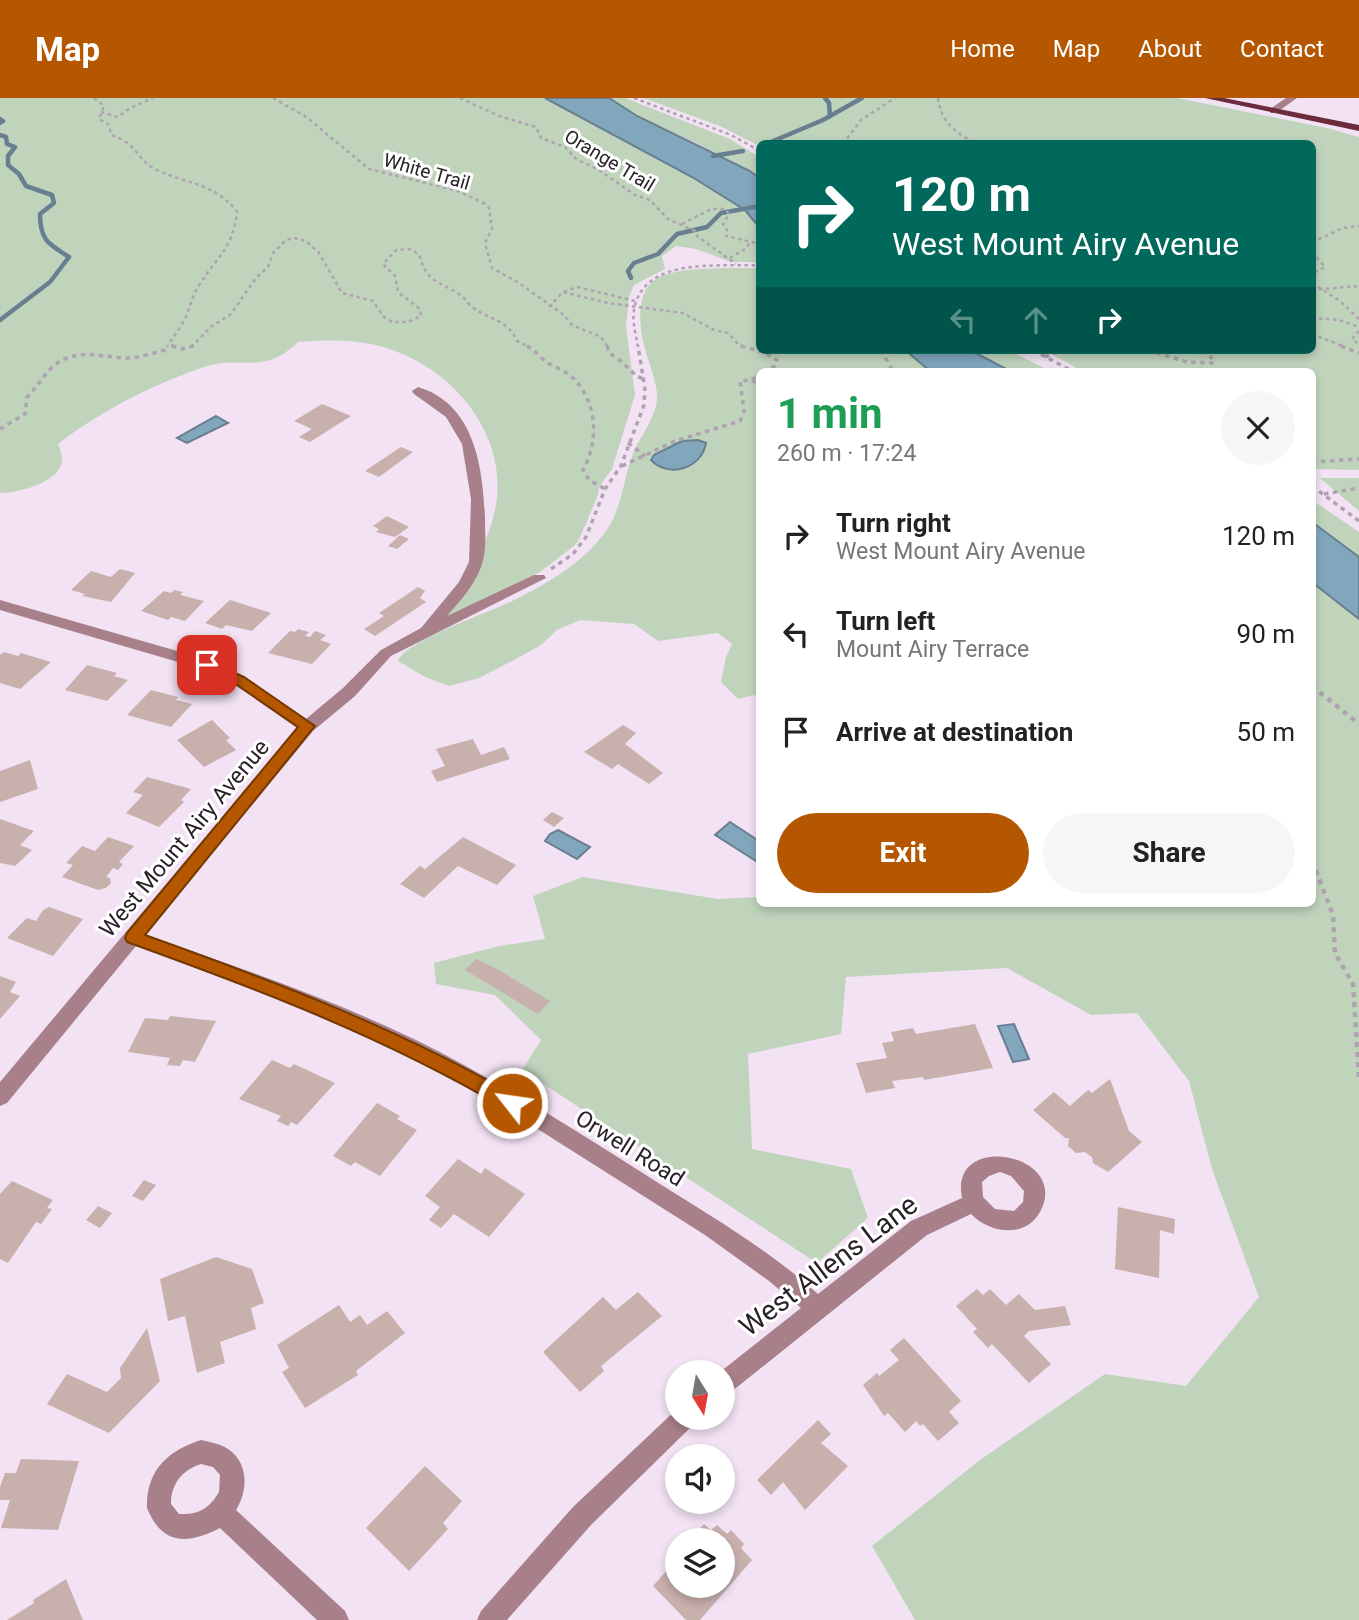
<!DOCTYPE html>
<html lang="en">
<head>
<meta charset="utf-8">
<style>
  :root { --surface:#fff; --page:#f6f6f6; --text:#222; --muted:#767676; --accent:#b45700 }
  body { margin:0; font-family:Roboto,sans-serif; background:var(--page); color:var(--text); height:100vh; display:flex; flex-direction:column; font-size:26px; white-space:nowrap }
  * { box-sizing:border-box; margin:0 }
  p { font-size:23px; color:var(--muted) }
  .icon { flex:none; width:38px; height:38px; fill:none; stroke:currentColor; stroke-width:2; stroke-linecap:round; stroke-linejoin:round }
  .map { position:relative; flex:1; overflow:hidden }
  .details { position:absolute; left:756px; top:270px; width:560px; height:539px; display:flex; flex-direction:column; background:var(--surface); border-radius:10px; box-shadow:0 4px 10px #0003 }
  .details>* { flex:none }
  .hud { position:absolute; left:756px; top:42px; width:560px; height:214px; border-radius:10px; box-shadow:0 4px 10px #0003; background:#00695c; color:#fff; overflow:hidden }
  .needle { width:46px; rotate:169deg }
  .buttons { position:absolute; left:665px; top:1262px; display:grid; gap:14px }
  .buttons a { display:grid; place-items:center; width:70px; height:70px; border-radius:50%; background:var(--surface); box-shadow:0 4px 10px #0003; font-size:35px }
  .pin { position:absolute; display:grid; place-items:center; width:60px; height:60px; color:#fff; margin:-30px; border-radius:14px; box-shadow:0 4px 10px #0006 }
  .me { position:absolute; width:77px; margin:-38px; rotate:300deg; stroke-linejoin:round; filter:drop-shadow(0 0 5px #0008) }
  .turn { display:flex; align-items:center; gap:24px; height:147px; padding:0 21px; font-size:32px }
  .turn .icon { width:91px; height:91px; stroke-width:2.5 }
  .turn b { display:block; font-size:49px; line-height:60px }
  .lanes { display:flex; align-items:center; height:66px; padding:0 21px; background:#0003; justify-content:center; gap:35px; direction:ltr }
  .lanes .off { opacity:.35 }
  .round { display:grid; place-items:center; flex:none; width:74px; height:74px; border-radius:37px; background:var(--page) }
  .overview { display:flex; align-items:center; justify-content:space-between; height:119px; padding:0 21px }
  h1 { font-size:42px; font-weight:700; line-height:52px; color:#1e9e55 }
  .cta { display:flex; gap:14px; margin-top:auto; padding:14px 21px }
  .cta a { flex:1; height:80px; border-radius:42px; background:var(--accent); color:#fff; font-size:28px; font-weight:700; line-height:80px; text-align:center }
  .cta a+a { background:var(--page); color:var(--text) }
  ul { padding:0; list-style:none }
  li { display:flex; align-items:center; gap:21px; height:98px; padding:0 21px }
  li div { flex:1 }
  li b { display:block; font-size:26px }
  li em { font-style:normal }
  header { display:flex; align-items:center; gap:42px; box-sizing:border-box; height:98px; padding:0 35px; background:var(--accent); color:#fff }
  header strong { font-size:33px }
  nav { display:flex; gap:38px; margin-inline-start:auto; font-size:24px }
  .map>svg:first-child { display:block }
  .green { fill:#c0d4bc }
  .water { fill:#82a7bd; stroke:#677f91; stroke-width:2 }
  .lines { fill:none; stroke-linecap:round; stroke-linejoin:round }
  .stream { stroke:#677f91; stroke-width:4.5 }
  .building { fill:#c8b0ad }
  .path-far2 { stroke:#afa3b1; stroke-width:2.5; stroke-dasharray:3.5 3.5; stroke-linecap:butt }
  .path-far1 { stroke:#afa3b1; stroke-width:3.5; stroke-dasharray:4.5 4.5; stroke-linecap:butt }
  .path { stroke:#afa3b1; stroke-width:4.5; stroke-dasharray:5 5; stroke-linecap:butt }
  .minor { fill:#a88089; fill-rule:evenodd }
  .major { fill:#6c2a3d; fill-rule:evenodd }
  .route { fill:#b45700; stroke:#753900; stroke-width:2 }
  .labels { text-anchor:middle; stroke-width:6; stroke-linejoin:round; paint-order:stroke }
  .far-street-label { font-size:19px; fill:#292329; stroke:#fff }
  .street-label { font-size:23px; fill:#292329; stroke:#fff }
  .near-street-label { font-size:28px; fill:#292329; stroke:#fff }
</style>
</head>
<body>
<header>
<strong>Map</strong>
<nav><a>Home</a><a>Map</a><a>About</a><a>Contact</a></nav>
</header>
<div class="map">
<svg width="1359" height="1522" viewBox="0 0 1359 1522">
  <rect width="100%" height="100%" fill="#f2e2f4"/>
  <g class="green">
    <path d="M0,0H545L692,79L745,112L759,129V164H731L696,151L676,148L662,158L665,171L634,187L629,199L626,228L635,297L612,371L599,389L598,397L578,444L570,451L540,474L442,523C461,487 489,448 496,407C508,335 451,268 383,249C355,241 326,242 298,244C263,278 242,257 207,268C155,285 101,313 58,346C60,351 63,358 62,363C59,385 18,395 0,395Z"/>
    <path d="M609,0H625L730,41L759,59V80L696,45L637,18Z"/>
    <path d="M643,0H1177L1327,30L1359,39V372L1313,371L1312,273H1082L1044,252H1312V46H760L759,48L720,28Z"/>
    <path d="M752,170L759,171L760,252H905L930,273H760L759,596L738,601L721,584L726,559L732,546L718,535L658,543L634,526L580,522L557,532L541,547L512,563L479,580L449,588L425,579L398,563C407,541 493,514 518,500C550,484 585,463 606,433C623,409 623,380 634,353C642,336 659,314 657,295C655,276 645,257 642,238C639,221 638,195 653,183C671,168 728,170 752,170Z"/>
    <path d="M970,252H1008L1050,273H1010Z"/>
    <path d="M1320,380H1359V413Z"/>
    <path d="M1312,402L1359,434V459L1313,424Z"/>
    <path d="M1313,485L1359,521V1522H915L872,1448L980,1362L1105,1276L1186,1288L1259,1199L1212,1071L1189,983L1137,915L1091,917L1007,870L846,879L841,936L748,956L752,1051L851,1071L868,1120L817,1165L522,972L541,942L495,897L436,886L434,865L499,848L545,841L533,798L583,779L718,801L759,799L760,805H1312Z"/>
  </g>
  <g class="water">
    <path d="M545,0H609L637,18L750,73L759,80V129L745,112L692,79Z"/>
    <path d="M905,252H970L1010,273H930Z"/>
    <path d="M216,318L228,325L187,345L177,340Z"/>
    <path d="M698,342L706,345C702,370 669,381 651,362L654,357L682,343Z"/>
    <path d="M1312,424L1359,459V521L1313,485Z"/>
    <path d="M730,724L759,743V760L756,763L715,737Z"/>
    <path d="M558,732L590,749L577,761L545,743L550,736Z"/>
    <path d="M1014,926L1029,961L1013,964L998,928Z"/>
  </g>
  <g class="lines">
    <g class="stream">
      <path d="M825,0L829,5L830,18"/>
      <path d="M0,21L3,23L0,25"/>
      <path d="M0,37L6,39L7,46L15,49L8,58V67L19,76L26,88L52,97L54,105L40,116C40,143 49,146 69,159L50,184L0,222"/>
      <path d="M766,46L823,22L862,0"/>
      <path d="M713,58L743,53"/>
      <path d="M631,180L628,173L634,165L658,156L677,136L707,129L721,115L760,108"/>
    </g>
  </g>
  <g class="building">
    <path d="M322,306L351,318L310,344L299,339L312,331L294,323Z"/>
    <path d="M401,349L413,354L379,379L365,373Z"/>
    <path d="M387,418L409,429L395,439L376,434L379,431L373,428Z"/>
    <path d="M400,437L409,441L397,451L388,448Z"/>
    <path d="M120,471L135,475L111,504L82,498L85,496L71,492L91,473L111,479Z"/>
    <path d="M418,489L425,493L420,500L426,504L375,538L364,531L384,518L379,515Z"/>
    <path d="M174,492L183,494L180,497L204,503L185,523L171,519L168,522L141,513L164,493L171,495Z"/>
    <path d="M230,502L271,515L252,533L226,527L222,531L205,525Z"/>
    <path d="M298,531L309,534L305,538L310,539L315,533L326,537L320,542L331,546L312,566L268,555L290,533L295,534Z"/>
    <path d="M4,554L18,558L21,555L51,564L20,591L0,585V557Z"/>
    <path d="M87,567L117,575L114,578L128,582L107,603L65,592Z"/>
    <path d="M151,592L178,599L176,602L192,606L171,629L127,617Z"/>
    <path d="M212,622L230,640L226,642L236,652L204,669L177,642Z"/>
    <path d="M623,627L636,635L625,646L663,675L649,686L618,666L612,671L584,654Z"/>
    <path d="M473,641L481,657L504,649L510,661L437,684L431,673L445,668L436,651Z"/>
    <path d="M30,662L38,691L0,704V673Z"/>
    <path d="M147,679L191,691L181,702L184,704L159,729L126,715L143,697L133,694Z"/>
    <path d="M552,714L564,720L554,729L543,722Z"/>
    <path d="M0,721L34,733L20,747L32,752L15,768L0,765Z"/>
    <path d="M108,739L134,748L119,764L123,766L118,772L113,770L106,779L110,780L111,785L106,790L98,792L62,779L73,767L66,765L82,748L95,753Z"/>
    <path d="M463,739L516,767L497,787L458,768L424,800L400,786L420,768L425,771Z"/>
    <path d="M49,809L83,821L53,858L7,840L27,820L36,823L43,812Z"/>
    <path d="M476,861L497,871L550,903L538,916L465,872Z"/>
    <path d="M0,878L16,884L10,894L20,898L0,921Z"/>
    <path d="M170,918L216,923L195,964L183,962L180,968L167,967L170,960L128,954L145,920L168,922Z"/>
    <path d="M975,926L993,970L924,982L923,979L892,983L895,990L866,995L856,965L887,960L882,945L894,943L891,934L913,930L916,936Z"/>
    <path d="M272,962L290,970L294,966L335,985L297,1027L291,1024L288,1028L277,1023L281,1018L239,1001Z"/>
    <path d="M1110,981L1129,1033L1142,1044L1108,1074L1093,1065L1092,1059L1085,1054L1076,1055L1068,1048L1069,1040H1065L1033,1012L1054,994L1070,1008L1088,992L1092,995Z"/>
    <path d="M377,1005L400,1018L397,1021L417,1032L380,1078L355,1064L351,1068L333,1058Z"/>
    <path d="M458,1061L481,1076L485,1070L525,1096L489,1139L454,1116L441,1130L429,1122L440,1109L425,1098Z"/>
    <path d="M144,1082L156,1087L143,1103L132,1098Z"/>
    <path d="M12,1083L53,1102L47,1110L52,1111L41,1126L36,1124L8,1165L0,1161V1096Z"/>
    <path d="M98,1108L112,1115L100,1130L86,1122Z"/>
    <path d="M1118,1109L1175,1121L1174,1136L1160,1132L1159,1180L1115,1171Z"/>
    <path d="M216,1159L252,1171L264,1205L251,1210L256,1231L220,1244L225,1265L197,1275L185,1218L168,1223L160,1181Z"/>
    <path d="M977,1191L983,1197L990,1191L1006,1207L1019,1196L1035,1212L1065,1208L1071,1227L1029,1233L1024,1238L1051,1266L1029,1285L992,1246L988,1250L973,1234L977,1231L956,1208Z"/>
    <path d="M638,1194L662,1218L601,1268L604,1273L580,1294L543,1254L603,1199L616,1212Z"/>
    <path d="M339,1207L350,1224L360,1217L367,1227L387,1213L405,1235L356,1273L358,1277L305,1310L282,1274L289,1270L277,1247Z"/>
    <path d="M147,1230L160,1283L109,1335L47,1306L67,1276L107,1294L121,1280L120,1270Z"/>
    <path d="M904,1240L961,1303L949,1314L959,1325L938,1343L923,1326L920,1328L916,1323L905,1334L888,1315L884,1318L863,1287L877,1275L879,1278L899,1262L890,1252Z"/>
    <path d="M818,1322L831,1336L821,1345L848,1368L805,1412L783,1384L771,1397L757,1382Z"/>
    <path d="M21,1361L79,1363L58,1432L1,1430L10,1402H0V1389L5,1375H16Z"/>
    <path d="M425,1368L462,1403L443,1425L448,1431L409,1473L366,1430Z"/>
    <path d="M704,1426L711,1432L717,1427L727,1436L731,1432L744,1446L741,1450L752,1462L700,1522H686L653,1488L677,1461V1488H723V1442H689Z"/>
    <path d="M66,1481L83,1522H7L34,1505L33,1502Z"/>
  </g>
  <g class="lines">
    <g class="path-far2">
      <path d="M94,0L104,8L99,21L108,26L112,37C118,40 126,43 131,48C139,56 144,66 155,71C187,87 211,83 237,113C233,151 218,157 200,186C193,196 191,205 187,216C183,227 173,239 167,249"/>
      <path d="M273,0L305,18L369,71L458,93L485,106L489,110L492,131L485,145L492,170L519,185L564,217L572,227L601,239L608,249"/>
      <path d="M460,0L499,18L536,29L541,40L565,49L576,61L599,72L635,97L650,102L668,121L695,133L697,138L736,166"/>
      <path d="M634,0L731,37L760,53"/>
      <path d="M938,0C941,25 956,35 977,46"/>
      <path d="M101,14L118,19L130,10L153,0"/>
      <path d="M843,46L861,22L895,0"/>
      <path d="M682,126L711,111H725L729,116L723,126L728,134L726,138L760,146"/>
      <path d="M1312,144L1343,130L1359,128"/>
      <path d="M1312,154L1325,169L1312,176"/>
      <path d="M730,160L747,150L750,143"/>
      <path d="M1312,185L1340,203L1359,221"/>
      <path d="M1312,192L1359,188"/>
      <path d="M564,194L577,189L635,203"/>
      <path d="M549,209L563,194L608,205L683,215L714,232L728,235L739,247L747,249"/>
      <path d="M1312,220L1339,222L1359,229"/>
      <path d="M1359,233L1352,241L1359,246"/>
      <path d="M1312,236L1345,249"/>
      <path d="M171,247L177,249"/>
      <path d="M191,249L211,229L231,216L256,180L268,169L273,155L286,142L294,140L306,143L319,155L342,195L373,203L384,219L392,224H408L421,218L420,211L398,194L395,178L383,166L396,152L409,151L419,156C427,185 437,182 459,196C464,199 467,204 471,208C488,222 508,221 517,243L530,249"/>
      <path d="M638,249C636,237 632,224 634,212C643,158 719,169 760,167"/>
    </g>
    <g class="path-far1">
      <path d="M172,248L182,251L194,248"/>
      <path d="M527,248C533,251 538,257 544,262C552,269 565,272 572,279C598,304 599,343 583,372L589,382L605,391"/>
      <path d="M607,248L610,256C624,262 629,275 643,281"/>
      <path d="M741,248L763,254L777,262L775,268L765,273"/>
      <path d="M1341,248L1359,255"/>
      <path d="M881,252L893,273"/>
      <path d="M1033,252L1072,273"/>
      <path d="M1148,252L1187,264L1214,265L1211,259L1200,252"/>
      <path d="M1045,259L1060,252"/>
      <path d="M752,282L760,275"/>
      <path d="M0,331L25,316L27,299C38,289 44,275 56,266C78,250 102,259 127,260C139,260 153,255 165,252L168,248"/>
      <path d="M628,345L645,358"/>
      <path d="M1312,364L1359,361"/>
      <path d="M622,368L675,343L740,323L744,313L740,283L752,282L760,287"/>
      <path d="M1312,388L1359,423"/>
      <path d="M1324,396L1359,390"/>
      <path d="M551,471L573,456L586,439L605,391L621,368L644,307L645,291L638,248"/>
    </g>
    <g class="path">
      <path d="M1312,588L1359,626"/>
      <path d="M1312,763L1333,817L1335,855L1353,886L1359,979"/>
    </g>
    <g class="minor">
      <path d="M1286,0H1297L1276,15H1270V11Z"/>
      <path d="M418,289C475,306 483,370 485,420C485,436 487,454 481,469C474,488 460,503 447,518L534,477H544L546,480L391,558L355,598L313,633L145,837C237,869 329,900 416,942C497,982 573,1031 649,1079C707,1116 767,1150 818,1196L911,1123L962,1100C948,1032 1072,1055 1040,1114C1025,1141 989,1135 971,1116L927,1137L731,1294L723,1297V1274H720L801,1210L769,1183L705,1137L522,1021L433,969L300,909L136,848L7,1005L0,1008V984L297,630L234,586L202,571L0,512V502L212,563L244,578L306,621L343,590L381,552L421,530L459,484L469,464L471,401L462,346L446,319L414,296L412,293ZM1000,1074L1011,1078L1024,1093L1023,1104L1014,1113L995,1111L983,1099L982,1084L989,1078Z"/>
      <path d="M677,1311V1320H696L692,1328L591,1427L507,1522H477L481,1513L573,1409Z"/>
      <path d="M201,1342C210,1344 221,1346 228,1351C249,1365 248,1393 236,1412L345,1513L349,1522H317L220,1430C187,1447 162,1447 147,1410C146,1373 167,1353 201,1342ZM201,1366L213,1369L220,1377L219,1394C209,1411 198,1417 179,1416L171,1406C171,1386 182,1372 201,1366Z"/>
    </g>
    <path class="major" d="M1205,0H1224L1359,27V33Z"/>
  </g>
  <path class="route" d="M207,562L244,579L315,628L145,837C274,883 400,931 519,1000L522,1005L519,1011L512,1013L506,1011C386,940 258,891 127,844L125,840L127,835L298,629L234,585L202,570V563Z"/>
  <g class="labels">
    <g class="far-street-label">
      <text transform="translate(610 62) rotate(31)" y="7">Orange Trail</text>
      <text transform="translate(427 73) rotate(16)" y="7">White Trail</text>
    </g>
    <g class="street-label">
      <text transform="translate(184 740) rotate(-50)" y="8">West Mount Airy Avenue</text>
      <text transform="translate(630 1050) rotate(32)" y="8">Orwell Road</text>
    </g>
    <g class="near-street-label">
      <text transform="translate(828 1167) rotate(-37)" y="10">West Allens Lane</text>
    </g>
  </g>
</svg>
<div class="buttons">
<a><svg class="needle" viewBox="-14 -14 28 28"><path d="M0-13l5 13h-10z" fill="#e53935"/><path d="M0 13l5-13h-10z" fill="#767676"/></svg></a>
<a><svg class="icon" aria-label="sound" viewBox="0 0 24 24"><path d="M4 9h4l5-4v14l-5-4H4zM17 9q2 3 0 6"/></svg></a>
<a><svg class="icon" aria-label="layers" viewBox="0 0 24 24"><path d="M12 4l9 5-9 5-9-5zM3 14l9 5 9-5"/></svg></a>
</div>
<div class="pin" style="left:207px;top:567px;background:#d93025"><svg class="icon" aria-label="arrive" viewBox="0 0 24 24"><path d="M6 21V4h12l-3 4 3 4H6"/></svg></div>
<svg class="me" style="left:512px;top:1005px" viewBox="-20 -20 40 40"><circle r="17" fill="#b45700" stroke="#fff" stroke-width="3"/><path d="M0-11L8 9 0 5-8 9z" fill="#fff"/></svg>
<div class="hud">
<div class="turn"><svg class="icon" aria-label="right" viewBox="0 0 24 24"><path d="M7 20v-9h11M14 6l5 5-5 5"/></svg><div><b>120 m</b>West Mount Airy Avenue</div></div>
<div class="lanes"><svg class="icon off" aria-label="left" viewBox="0 0 24 24"><path d="M17 20v-9H6M10 6l-5 5 5 5"/></svg><svg class="icon off" aria-label="ahead" viewBox="0 0 24 24"><path d="M12 20V5M6 11l6-6 6 6"/></svg><svg class="icon" aria-label="right" viewBox="0 0 24 24"><path d="M7 20v-9h11M14 6l5 5-5 5"/></svg></div>
</div>
<section class="details">
<div class="overview"><div><h1>1 min</h1><p>260 m · 17:24</p></div><a class="round"><svg class="icon" aria-label="close" viewBox="0 0 24 24"><path d="M6 6l12 12M18 6L6 18"/></svg></a></div>
<ul>
<li><svg class="icon" aria-label="right" viewBox="0 0 24 24"><path d="M7 20v-9h11M14 6l5 5-5 5"/></svg><div><b>Turn right</b><p>West Mount Airy Avenue</p></div><em>120 m</em></li>
<li><svg class="icon" aria-label="left" viewBox="0 0 24 24"><path d="M17 20v-9H6M10 6l-5 5 5 5"/></svg><div><b>Turn left</b><p>Mount Airy Terrace</p></div><em>90 m</em></li>
<li><svg class="icon" aria-label="arrive" viewBox="0 0 24 24"><path d="M6 21V4h12l-3 4 3 4H6"/></svg><div><b>Arrive at destination</b></div><em>50 m</em></li>
</ul>
<div class="cta"><a>Exit</a><a>Share</a></div>
</section>
</div>
</body>
</html>
